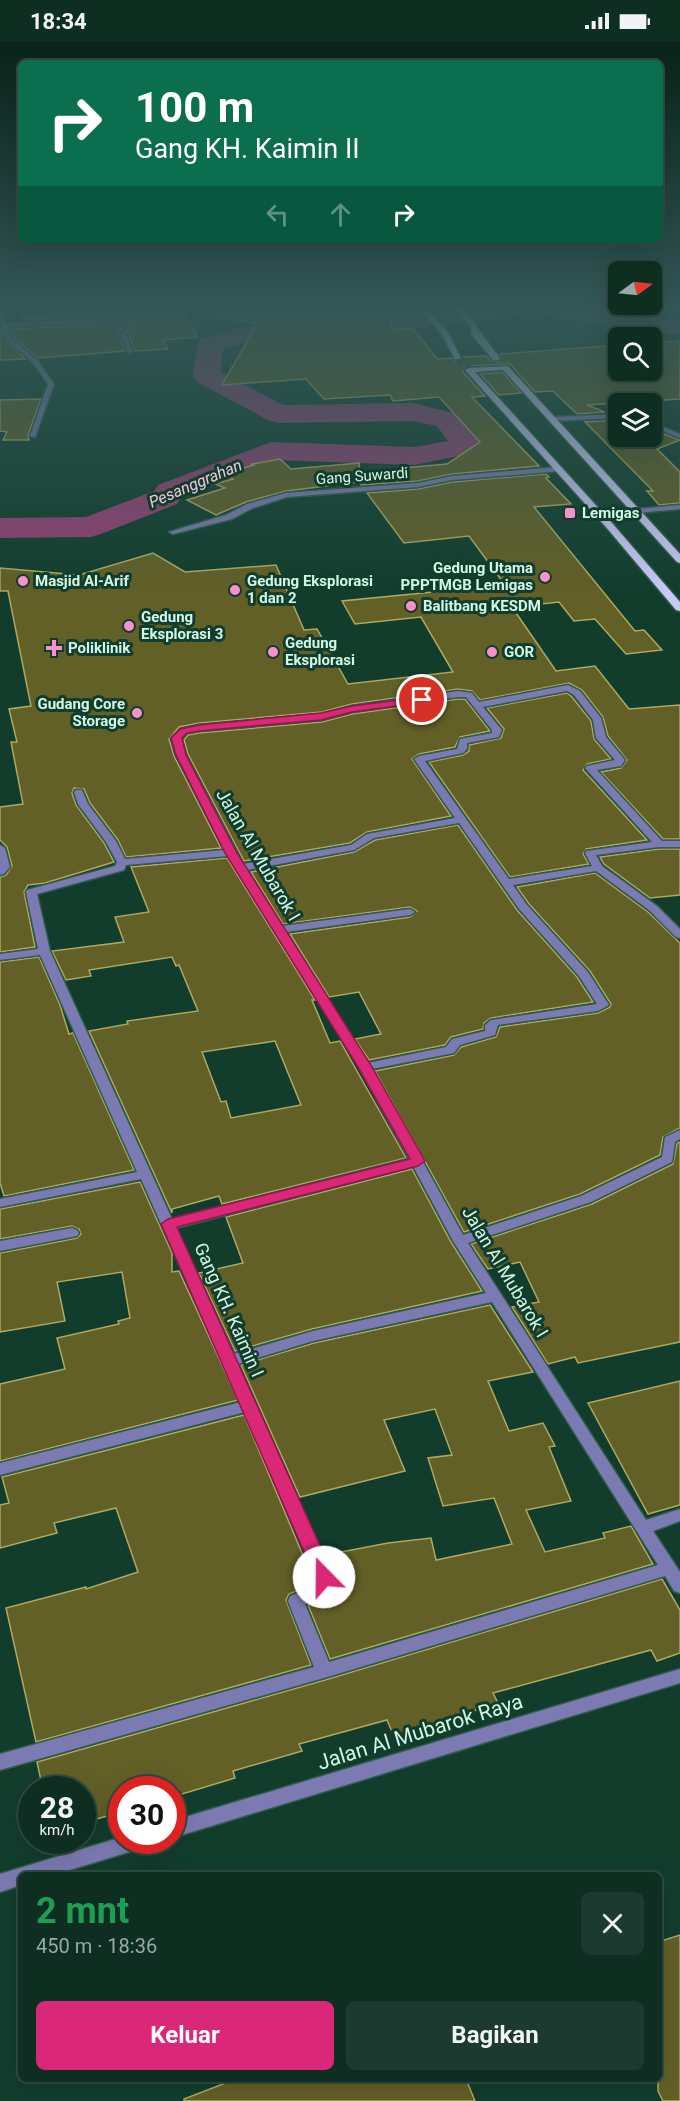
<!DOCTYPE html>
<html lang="id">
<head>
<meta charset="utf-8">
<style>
  :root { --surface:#0e2e22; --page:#1c3a2f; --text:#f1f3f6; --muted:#9ba8a5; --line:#2e4a40; --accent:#db2777 }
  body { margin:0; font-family:Roboto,sans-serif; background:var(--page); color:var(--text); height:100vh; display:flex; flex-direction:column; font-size:22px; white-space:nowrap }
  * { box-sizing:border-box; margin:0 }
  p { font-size:20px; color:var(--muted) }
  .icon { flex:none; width:33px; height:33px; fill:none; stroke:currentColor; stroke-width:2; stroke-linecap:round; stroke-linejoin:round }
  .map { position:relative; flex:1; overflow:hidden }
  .drawer { position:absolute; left:18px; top:1830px; width:644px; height:210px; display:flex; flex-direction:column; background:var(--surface); border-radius:9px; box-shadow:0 6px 24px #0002,0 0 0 2px var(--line) }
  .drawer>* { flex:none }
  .top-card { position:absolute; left:18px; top:18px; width:645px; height:183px; border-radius:9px; box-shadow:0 6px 24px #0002,0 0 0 2px var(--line); background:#0b6e4f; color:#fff; overflow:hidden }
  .needle { width:39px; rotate:75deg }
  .buttons { position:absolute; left:608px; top:219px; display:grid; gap:12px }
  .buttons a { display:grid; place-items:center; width:54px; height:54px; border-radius:9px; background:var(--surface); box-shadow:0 6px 24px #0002,0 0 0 2px var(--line); font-size:30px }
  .speed { position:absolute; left:18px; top:1734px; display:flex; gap:12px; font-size:30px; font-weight:700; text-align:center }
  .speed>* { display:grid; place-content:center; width:78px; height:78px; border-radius:50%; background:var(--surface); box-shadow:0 6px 24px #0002,0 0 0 2px var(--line); line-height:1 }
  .speed small { font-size:15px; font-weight:400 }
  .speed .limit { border:9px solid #d22; background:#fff; color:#111 }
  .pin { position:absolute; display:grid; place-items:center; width:51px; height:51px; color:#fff; margin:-26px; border:3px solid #fff; border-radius:50%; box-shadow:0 2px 6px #0007 }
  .me { position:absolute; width:66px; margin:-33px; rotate:338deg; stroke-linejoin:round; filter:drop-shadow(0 0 4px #0008) }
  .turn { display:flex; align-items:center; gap:21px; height:126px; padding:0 18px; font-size:27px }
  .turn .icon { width:78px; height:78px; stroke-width:2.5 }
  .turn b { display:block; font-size:42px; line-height:51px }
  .lanes { display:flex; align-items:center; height:57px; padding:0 18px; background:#0003; justify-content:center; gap:30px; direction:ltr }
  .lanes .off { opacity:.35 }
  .round { display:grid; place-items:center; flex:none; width:63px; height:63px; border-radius:9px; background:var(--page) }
  .overview { display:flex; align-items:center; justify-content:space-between; height:102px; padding:0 18px }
  h1 { font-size:36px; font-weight:700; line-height:45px; color:#1e9e55 }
  .action { display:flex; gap:12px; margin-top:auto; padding:12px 18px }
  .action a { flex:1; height:69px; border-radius:9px; background:var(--accent); color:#fff; font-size:24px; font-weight:700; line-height:69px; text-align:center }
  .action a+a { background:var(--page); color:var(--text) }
  .status { display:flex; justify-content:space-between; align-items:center; height:42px; padding:0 30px; background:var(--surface); direction:ltr }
  .status svg { height:16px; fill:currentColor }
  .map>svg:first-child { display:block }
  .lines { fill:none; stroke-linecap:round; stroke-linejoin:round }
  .river { fill:#944073; fill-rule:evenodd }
  .building { fill:#625f27; stroke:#ada962; stroke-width:1.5; fill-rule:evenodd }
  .primary-tunnel { stroke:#2f5949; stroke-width:8; stroke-dasharray:8 4; stroke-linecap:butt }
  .minor-casing { stroke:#315b4a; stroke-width:3 }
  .tertiary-casing { stroke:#315b4a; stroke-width:3 }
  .primary-casing { stroke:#315b4a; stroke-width:3 }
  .minor { fill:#7c7ab2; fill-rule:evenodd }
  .tertiary { fill:#7c7ab2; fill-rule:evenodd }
  .primary { fill:#c9c9f7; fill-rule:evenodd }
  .route { fill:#db2777; stroke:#8e194d; stroke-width:1.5 }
  .poi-dot { fill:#f890cc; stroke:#123d2d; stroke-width:2 }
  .labels { text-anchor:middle; stroke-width:6; stroke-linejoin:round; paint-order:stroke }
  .far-street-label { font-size:15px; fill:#d1f7e5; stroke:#123d2d }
  .far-poi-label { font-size:15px; font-weight:bold; fill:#d1f7e5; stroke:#123d2d; text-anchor:start }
  .far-water-label { font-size:16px; font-style:italic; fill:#f4c4de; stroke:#123d2d }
  .street-label { font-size:18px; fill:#d1f7e5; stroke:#123d2d }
  .near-street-label { font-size:21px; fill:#d1f7e5; stroke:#123d2d }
</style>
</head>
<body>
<div class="status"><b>18:34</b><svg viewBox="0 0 49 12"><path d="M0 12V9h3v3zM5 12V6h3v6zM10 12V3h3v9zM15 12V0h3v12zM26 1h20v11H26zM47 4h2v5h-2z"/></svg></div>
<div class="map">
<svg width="680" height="2059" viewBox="0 0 680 2059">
  <rect width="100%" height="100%" fill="#123d2d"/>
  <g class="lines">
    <path class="river" d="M478,264H576L680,277V293L531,272L355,293L248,300L223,307L221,330L283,363L413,361L457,372L482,404L477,410L415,423L275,418L181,456L177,462L101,492L90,495L0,496V476L86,475L154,449L158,443L271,400L415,405L448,399L437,384L413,379L278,381L268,378L197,340L193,334L197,303L201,297L246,284L355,277Z"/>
  </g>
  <g class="building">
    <path d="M38,264H138L118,292L125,309L38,316L16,298L11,287L122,282L127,279L122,274L24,278L21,267L39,266Z"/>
    <path d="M148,264H180L198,295L163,298L168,307L135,309L129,293L144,274Z"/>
    <path d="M219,264H390L391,288L413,286L437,317L452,316L455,319H462L463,315L486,314L491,319L499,320L501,312L618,303V328H651V301L680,299V357L587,363L605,370L577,372L553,349L535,350L510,322L469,324L464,326L463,330L485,354L472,355L539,424L452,432L418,439L361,443L359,440L286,449L246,460L216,473L187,458L225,446L215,442L233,437L223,432L254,423L252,422L280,417L291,427L359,421L360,430L447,422L480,400L439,355L393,359L390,353L324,357L306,337L222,343L257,282L218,275Z"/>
    <path d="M0,288L7,300L25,317L0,318Z"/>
    <path d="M502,330L521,351L499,353L480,332Z"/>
    <path d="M41,357L28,393L29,398H3L7,390L0,389V358Z"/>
    <path d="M618,378V394H651V387L680,398L657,407L680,430V461L659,463L647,449H653L585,380Z"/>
    <path d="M546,432L549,435L546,436L571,462L534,465L635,589L644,588L662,608L626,612L595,577L574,579L559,560L512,565L556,629L595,624L629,667L680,663V797H663L601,730L621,726L627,718L608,694L603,675L582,648L569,641L480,658L472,649L458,647L352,662L322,670L199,681L179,685L169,697L174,714L221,806L126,815L118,798L90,761L84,747L74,746L72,751L76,763L104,801L114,820L45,841L28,843L24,850L35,905L0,910V835L6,833L12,824L7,805L0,798V765L23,762L11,700H17L9,667L31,664L8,549H0V526L79,533L153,511L185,530L276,523L304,588L317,587L348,642L453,630L421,575L355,582L342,559L505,543L469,494L404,501L367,451L418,447L452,440Z"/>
    <path d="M567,651L572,655L591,679L594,697L611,717L587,722L583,728L647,798L586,807L583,812L589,822L510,835L429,720L463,713L469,709V703L501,696L504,687L487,666Z"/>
    <path d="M458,657H465L490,689L460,695L455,705L419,712L412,717L451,774L367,790L350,801L244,819L188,712L184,698L188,693L199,691L322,680L352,672Z"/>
    <path d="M458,783L517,868L577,935L593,960L491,976L484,981L483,987L451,995L445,1003L369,1018L355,997L381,992L359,950L329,955L290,892L410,875L417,869L410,865L283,882L251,830L354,810L375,798Z"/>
    <path d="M659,807H680V853L650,856L604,822L600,815Z"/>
    <path d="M227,816L315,958H312L330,1001L340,999L406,1116L222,1162L219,1154L172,1167V1171L89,989L128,982L127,979L198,969L179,923L176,924L172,915L89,928L91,934L66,938L52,909L124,900L115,875L149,870L131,825ZM275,999L301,1063L231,1076L226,1059L221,1060L202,1010Z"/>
    <path d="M595,831L648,870L680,901V1086L663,1095L660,1113L580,1152L464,1190L375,1029L454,1013L461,1005L496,995L500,985L598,971L610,965L611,962L590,929L529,862L517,845Z"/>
    <path d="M39,915L60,963L69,992L73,991L134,1128L4,1154L0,1141V920Z"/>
    <path d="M680,1100V1300L578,1321L575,1315L548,1322L512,1265L539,1260L520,1220L488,1227L471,1202L592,1162L673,1122L677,1101Z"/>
    <path d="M412,1127L451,1200L482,1249L312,1287L235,1309L199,1231L243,1221L226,1175Z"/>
    <path d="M140,1140L172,1211V1230L179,1229L238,1358L0,1419V1342L65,1327L57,1296L119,1282L118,1279L130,1276L122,1230L57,1240L65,1279L0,1290V1211L77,1196L81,1192L79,1187L72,1184L0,1197V1167Z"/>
    <path d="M490,1263L533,1330L488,1339L509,1389L543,1381L555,1404L549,1405L571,1459L526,1468L545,1510L605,1496L603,1491L631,1484L653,1522L330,1617L308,1563L334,1553L337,1547L325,1513L388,1501L431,1496L436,1518L512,1502L494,1456L443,1464L428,1416L452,1413L435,1367L384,1378L405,1429L300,1455L241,1323L314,1301Z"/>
    <path d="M680,1339V1463L648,1472L588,1361Z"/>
    <path d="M244,1373L315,1542L289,1552L286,1558L311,1623L36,1700L6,1566L86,1545V1547L138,1530L116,1466L54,1481L57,1491L0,1506V1463L9,1461L2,1435Z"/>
    <path d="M662,1537L680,1568V1611L657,1619L651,1608L493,1651L498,1661L449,1677L451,1680L395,1697L387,1678L299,1702L302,1709L233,1729L235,1736L172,1755V1748H122V1770L82,1781V1748H43L37,1720L325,1638Z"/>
    <path d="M680,1893V2059H663L658,2049V1900Z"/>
    <path d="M236,2037H466L475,2059H184V2057Z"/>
  </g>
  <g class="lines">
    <path class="primary-tunnel" d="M458,315L469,328"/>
    <defs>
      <g id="minor">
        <path d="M140,264H146L142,273L126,293L133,309L130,311L127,309L120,293L136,273Z"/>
        <path d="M0,271L3,273L6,281L122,276L125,278L122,280L8,285L14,299L36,317L54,342L35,395L30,394L48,342C42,334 37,324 30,318C12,302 0,298 0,271Z"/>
        <path d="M618,372V376L552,379L549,377L552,375Z"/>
        <path d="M651,380L680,392V396L651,384Z"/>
        <path d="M558,425H561V429L452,438L418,445L287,455L253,466L232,477L173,492L169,490L226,473L247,462L286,451L418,441L452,434Z"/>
        <path d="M680,463V467L637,471L633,469L637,467Z"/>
        <path d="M568,643L580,649L601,676L606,695L625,718L621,724L597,728L662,799H680V805H659L596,813L602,824L657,864L680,887V896L676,895L649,868L596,829L513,843L527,863L588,930L609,963L598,969L498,983L495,993L460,1003L454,1011L372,1027L463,1193L581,1154L662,1115L665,1095L680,1088V1097L675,1100L672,1120L591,1160L468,1201L646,1478L680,1467V1479L653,1489L680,1530V1551L674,1549L665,1534L324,1636L0,1728V1712L314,1625L288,1559L290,1554L318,1543L314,1529L245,1370L0,1433V1421L241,1360L141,1137L0,1165V1157L137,1130L40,913L0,918V912L38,907L26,850L27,848L115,824L117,820L106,800L78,762L74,750L76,748H82L88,762L116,799L125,817L225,808L176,713L171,696L181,687L199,683L322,672L352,664L458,649L472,651L479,660ZM567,649L574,653L593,678L596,696L615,718L587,724L585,726L652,800L586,809L585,811L592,824L509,837L425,719L463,711L467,707V701L499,695L502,688L483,665ZM458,655H466L492,688V691L460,697L457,707L419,714L414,717L455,776L367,792L351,803L243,822L186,713L181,697L187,691L199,689L322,678L352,670ZM459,781L519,867L579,934L597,962L491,978L485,983V989L452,997L446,1005L368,1021L286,890L410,873L415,870L410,867L282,884L247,828L354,808L374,796ZM228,814L359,1025L409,1117L172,1177L50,909L37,852L124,828L126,823ZM413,1124L453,1199L486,1251L313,1289L234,1312L176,1186ZM492,1260L658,1523L329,1620L305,1562L333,1551L335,1546L330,1529L238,1322L313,1299Z"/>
        <path d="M0,803L5,806L10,825L4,832L0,833Z"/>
        <path d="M72,1186L77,1188L79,1191L77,1194L0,1209V1199Z"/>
      </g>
      <g id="tertiary">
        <path d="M680,1627V1641L172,1796V1779Z"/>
        <path d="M122,1795V1798H148L145,1804L139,1807L53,1833H21V1843L0,1850V1832Z"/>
      </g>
      <g id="primary">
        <path d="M417,264H424L448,290L461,317H455L442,293Z"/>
        <path d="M454,264H461C476,281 484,297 499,314V318H493L471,292V285Z"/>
        <path d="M508,324L680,512V521L677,520L503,328L475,330L612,481L680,560V569L676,568L606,485L465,328L469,326Z"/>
      </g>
    </defs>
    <use href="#minor" class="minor-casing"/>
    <use href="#tertiary" class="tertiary-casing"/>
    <use href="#primary" class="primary-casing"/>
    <use href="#minor" class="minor"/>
    <use href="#tertiary" class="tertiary"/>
    <use href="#primary" class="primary"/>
  </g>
  <linearGradient id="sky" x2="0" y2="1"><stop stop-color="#0a2219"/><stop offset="0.48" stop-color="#335757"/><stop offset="1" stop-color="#335757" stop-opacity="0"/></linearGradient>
  <rect width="680" height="552" fill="url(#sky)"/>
  <path class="route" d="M422,655L427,658L425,660L352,670L321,678L199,689L187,691L182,696L186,713L237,811L372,1025L425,1119L418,1124L177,1185L334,1535L331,1540L324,1543L318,1540L315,1535L161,1182L168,1177L410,1117L358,1025L225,811L176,713L171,696L180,687L199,683L321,671L352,664Z"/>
  <g class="poi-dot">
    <rect x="564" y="465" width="12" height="12" rx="3"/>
    <circle cx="545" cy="535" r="6"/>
    <circle cx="23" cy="539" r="6"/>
    <circle cx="235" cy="548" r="6"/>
    <circle cx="411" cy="564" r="6"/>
    <circle cx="129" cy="584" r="6"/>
    <path d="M51 597h6v6h6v6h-6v6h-6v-6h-6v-6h6z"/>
    <circle cx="273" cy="610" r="6"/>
    <circle cx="492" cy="610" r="6"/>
    <circle cx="137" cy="671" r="6"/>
  </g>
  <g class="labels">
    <g class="far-street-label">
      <text transform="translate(362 434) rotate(-4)" y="5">Gang Suwardi</text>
    </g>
    <g class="far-poi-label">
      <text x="582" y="476">Lemigas</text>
      <text x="533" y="531" text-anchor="end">Gedung Utama<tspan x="533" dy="17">PPPTMGB Lemigas</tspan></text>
      <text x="35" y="544">Masjid Al-Arif</text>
      <text x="247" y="544">Gedung Eksplorasi<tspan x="247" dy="17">1 dan 2</tspan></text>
      <text x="423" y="569">Balitbang KESDM</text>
      <text x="141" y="580">Gedung<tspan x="141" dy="17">Eksplorasi 3</tspan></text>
      <text x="285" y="606">Gedung<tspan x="285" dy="17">Eksplorasi</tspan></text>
      <text x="68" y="611">Poliklinik</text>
      <text x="504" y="615">GOR</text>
      <text x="125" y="667" text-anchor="end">Gudang Core<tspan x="125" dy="17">Storage</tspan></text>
    </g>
    <g class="far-water-label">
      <text transform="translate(195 441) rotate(-23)" y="6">Pesanggrahan</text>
    </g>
    <g class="street-label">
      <text transform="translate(258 813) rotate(60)" y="6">Jalan Al Mubarok I</text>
      <text transform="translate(505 1230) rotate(59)" y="6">Jalan Al Mubarok I</text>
      <text transform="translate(229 1268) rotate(66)" y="6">Gang KH. Kaimin I</text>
    </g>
    <g class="near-street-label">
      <text transform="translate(420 1690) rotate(-17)" y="7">Jalan Al Mubarok Raya</text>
    </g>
  </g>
</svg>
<div class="buttons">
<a><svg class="needle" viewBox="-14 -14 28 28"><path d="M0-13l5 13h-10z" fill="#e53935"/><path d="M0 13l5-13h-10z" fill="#9ba8a5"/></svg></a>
<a><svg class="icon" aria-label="search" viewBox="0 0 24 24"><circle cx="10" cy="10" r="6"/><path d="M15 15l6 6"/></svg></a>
<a><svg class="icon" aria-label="layers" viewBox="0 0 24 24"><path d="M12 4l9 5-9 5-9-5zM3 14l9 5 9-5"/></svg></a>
</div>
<div class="speed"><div>28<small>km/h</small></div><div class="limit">30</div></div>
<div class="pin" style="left:422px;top:658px;background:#d93025"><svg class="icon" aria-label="arrive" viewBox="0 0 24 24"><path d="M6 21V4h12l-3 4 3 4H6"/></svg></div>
<svg class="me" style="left:324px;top:1535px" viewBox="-20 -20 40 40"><circle r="19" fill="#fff"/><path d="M0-13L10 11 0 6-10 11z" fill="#db2777"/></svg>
<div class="top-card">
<div class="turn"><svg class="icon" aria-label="right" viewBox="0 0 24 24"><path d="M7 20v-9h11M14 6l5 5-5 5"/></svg><div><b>100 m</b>Gang KH. Kaimin II</div></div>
<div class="lanes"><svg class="icon off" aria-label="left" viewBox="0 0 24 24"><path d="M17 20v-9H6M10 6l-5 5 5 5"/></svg><svg class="icon off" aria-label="ahead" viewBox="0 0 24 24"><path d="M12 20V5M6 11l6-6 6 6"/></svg><svg class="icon" aria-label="right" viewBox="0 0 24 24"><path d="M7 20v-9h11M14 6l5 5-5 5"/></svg></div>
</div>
<section class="drawer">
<div class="overview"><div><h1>2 mnt</h1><p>450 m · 18:36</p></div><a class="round"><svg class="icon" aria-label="close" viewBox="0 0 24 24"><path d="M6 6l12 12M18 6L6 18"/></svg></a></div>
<div class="action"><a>Keluar</a><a>Bagikan</a></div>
</section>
</div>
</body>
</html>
